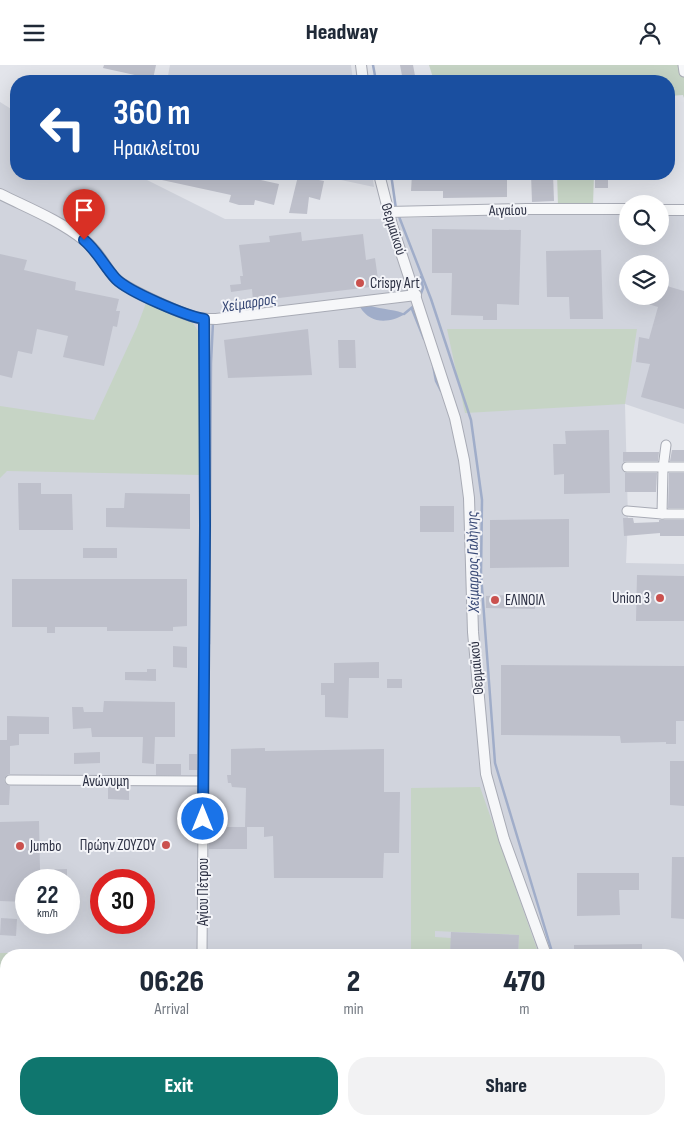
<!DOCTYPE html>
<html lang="en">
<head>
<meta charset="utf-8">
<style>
  :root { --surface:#fff; --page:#f2f2f3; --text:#1f2937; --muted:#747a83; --accent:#0f766e }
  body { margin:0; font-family:"Sofia Sans Condensed",sans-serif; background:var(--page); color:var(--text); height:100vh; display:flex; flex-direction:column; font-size:19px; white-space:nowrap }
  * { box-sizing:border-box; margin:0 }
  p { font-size:16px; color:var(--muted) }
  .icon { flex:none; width:28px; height:28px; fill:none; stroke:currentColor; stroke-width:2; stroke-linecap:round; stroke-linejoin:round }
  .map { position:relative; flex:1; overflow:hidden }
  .sheet { position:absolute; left:0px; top:884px; width:685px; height:176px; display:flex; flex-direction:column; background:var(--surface); border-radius:20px 20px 0 0; box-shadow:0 5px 20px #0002 }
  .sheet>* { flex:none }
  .guide { position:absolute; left:10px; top:10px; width:665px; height:105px; border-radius:20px; box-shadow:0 5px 20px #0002; background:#1a4fa0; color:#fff; overflow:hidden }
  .controls { position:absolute; left:619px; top:130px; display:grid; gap:10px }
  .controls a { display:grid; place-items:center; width:50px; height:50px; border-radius:50%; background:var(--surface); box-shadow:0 5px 20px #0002; font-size:25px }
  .speed { position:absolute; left:15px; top:804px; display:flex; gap:10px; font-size:25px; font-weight:700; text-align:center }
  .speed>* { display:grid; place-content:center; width:65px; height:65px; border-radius:50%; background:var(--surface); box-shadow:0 5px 20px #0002; line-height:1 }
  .speed small { font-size:12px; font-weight:400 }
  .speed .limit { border:8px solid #d22; background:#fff; color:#111 }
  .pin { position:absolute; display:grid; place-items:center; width:42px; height:42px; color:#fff; margin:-51px -21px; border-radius:50% 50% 50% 0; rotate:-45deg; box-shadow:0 0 5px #0007 }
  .pin .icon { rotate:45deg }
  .me { position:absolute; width:55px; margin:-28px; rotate:0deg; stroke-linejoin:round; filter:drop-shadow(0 0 4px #0008) }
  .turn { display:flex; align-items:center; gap:18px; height:105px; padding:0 20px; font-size:22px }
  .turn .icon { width:65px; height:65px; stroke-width:2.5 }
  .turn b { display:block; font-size:35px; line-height:42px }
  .eta { display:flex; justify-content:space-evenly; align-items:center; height:85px; text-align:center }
  .eta b { font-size:30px; font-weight:800; line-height:35px }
  .button { display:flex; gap:10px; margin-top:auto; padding:10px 20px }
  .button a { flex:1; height:58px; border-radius:20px; background:var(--accent); color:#fff; font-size:20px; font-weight:800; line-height:58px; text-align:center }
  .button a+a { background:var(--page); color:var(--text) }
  header { display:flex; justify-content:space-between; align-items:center; height:65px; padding:0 20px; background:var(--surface); font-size:22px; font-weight:800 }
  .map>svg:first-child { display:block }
  .built { fill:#d1d4dd; fill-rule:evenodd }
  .green { fill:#c6d4c5 }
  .water { fill:#a0adc9 }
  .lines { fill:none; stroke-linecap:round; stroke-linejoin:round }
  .stream { stroke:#a0adc9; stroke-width:2.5 }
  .building { fill:#bec0cb }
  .minor-casing { stroke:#a8abb5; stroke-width:11 }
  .tertiary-casing { stroke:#a8abb5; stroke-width:12 }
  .minor { stroke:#f6f7f9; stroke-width:9 }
  .tertiary { stroke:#f6f7f9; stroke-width:10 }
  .route-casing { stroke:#114b97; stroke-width:12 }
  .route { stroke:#1a73e8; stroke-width:9 }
  .poi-dot { fill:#ca514e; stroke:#f3f4f8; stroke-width:2 }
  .labels { text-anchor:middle; stroke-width:4; stroke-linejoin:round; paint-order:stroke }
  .street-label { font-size:15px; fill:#2c3043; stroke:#f3f4f8 }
  .poi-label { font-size:15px; fill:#2c3043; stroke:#f3f4f8; text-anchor:start }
  .water-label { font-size:16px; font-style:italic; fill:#374875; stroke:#f3f4f8 }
</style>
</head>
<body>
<header><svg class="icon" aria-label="menu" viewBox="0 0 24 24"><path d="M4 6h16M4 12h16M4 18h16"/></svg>Headway<svg class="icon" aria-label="person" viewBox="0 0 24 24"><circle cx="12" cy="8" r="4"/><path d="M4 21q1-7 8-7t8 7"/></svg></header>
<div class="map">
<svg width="684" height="1059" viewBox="0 0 684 1059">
  <rect width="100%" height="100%" fill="#e3e5eb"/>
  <g class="built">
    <path d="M170,0H351L353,16H167Z"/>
    <path d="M0,37L16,47V109H135L225,154H375L627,146L628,171H660V145L684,144V359L625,339L628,454L626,498L684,499V913H679V890H6V1054H565V1059H0ZM628,199H660V231H628ZM26,815H69V858H26ZM101,815H144V858H101Z"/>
    <path d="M313,109H372L374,122Z"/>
  </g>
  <g class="green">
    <path d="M429,0H684V33L683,30L669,31V16H434Z"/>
    <path d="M557,109H594L593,140L558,141Z"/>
    <path d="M146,238L193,258L198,266L201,410L7,406L0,413V341L94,355L137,262Z"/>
    <path d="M447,264H637L625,339L465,348Z"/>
    <path d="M480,722L539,890H518L519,870L435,866V872L451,873L450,890H411V723Z"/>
    <path d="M199,887V890H6V1011L0,1015V888Z"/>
    <path d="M679,910H684V1057H594L589,1054H679Z"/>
  </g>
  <path class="water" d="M371,241C380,244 399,245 405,249C390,258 371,260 360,242Z"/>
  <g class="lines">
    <g class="stream">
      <path d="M373,0L376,16"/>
      <path d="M391,109L396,144"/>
      <path d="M398,149L431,234L471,355L482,435L481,509L495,698L553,890"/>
      <path d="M420,231L423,223L421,212"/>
      <path d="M412,244L424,274"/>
      <path d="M404,249L415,240"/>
      <path d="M433,300L436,316L441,326"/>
      <path d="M209,579L211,298L213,257"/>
      <path d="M586,1054L587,1059"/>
    </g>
  </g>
  <g class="building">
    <path d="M104,0H156L153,14L103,3Z"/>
    <path d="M400,0H413L416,16H403Z"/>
    <path d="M149,109H233L279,119L274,140L255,135L254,140H239L229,137L231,130L148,112Z"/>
    <path d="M412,109H507V132L443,133V126H411Z"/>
    <path d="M531,109H553L554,136L532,137Z"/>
    <rect x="595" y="109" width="13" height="14"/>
    <path d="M298,111L324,116L320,135L309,132L307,149L289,148Z"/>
    <path d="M432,164L521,165L519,240L497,239V255H483V251L451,250L452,208H432Z"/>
    <path d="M301,167L302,176L363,169L366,195L375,193L379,221L253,236L252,224L231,227L230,220L241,219L240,211H243L239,180L270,177L269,171Z"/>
    <path d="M601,185L603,254H570L569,232H547L546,186Z"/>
    <path d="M0,189L27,195L24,205L76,217L75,225L119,234L116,246H120L117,262L113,261L104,301L63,292L68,271L37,264L32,289L18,286L12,313L0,310Z"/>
    <path d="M660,219L684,226V344L641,332L650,299L636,297L639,272L649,274L658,242L629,233V231H660Z"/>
    <path d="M308,264L312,310L228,313L224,275Z"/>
    <path d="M338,275H355L356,303H339Z"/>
    <path d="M609,365L610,428L564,429V409L554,410L553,379H566L565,366Z"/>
    <path d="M672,385H684V396H670Z"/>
    <path d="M623,387H659L658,396H627L623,397Z"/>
    <path d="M625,408H657L656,427H625Z"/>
    <path d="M669,408H684V443H668Z"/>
    <path d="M18,418H41V429H72L73,465H19Z"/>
    <path d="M125,428L190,429V464L106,462V443H124Z"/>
    <rect x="420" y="441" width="34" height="26"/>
    <path d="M623,453H633L634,458L659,457V455H684V471H660V468L624,471Z"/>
    <path d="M569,454V502L490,503V455Z"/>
    <rect x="83" y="483" width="34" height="10"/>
    <path d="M637,510L684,511V556H636Z"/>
    <path d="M12,514H187V561L173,562V566H107V562H55V568H47V562H12Z"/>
    <path d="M510,529H535V544L486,543V531L510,530Z"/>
    <path d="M173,581L187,582V603L173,602Z"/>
    <path d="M379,597V613H349L348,653L325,652V630H321V618H334V598Z"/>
    <path d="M501,600L684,601V656H676V679H666V677L621,678L620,671L501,670Z"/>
    <path d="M147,604H156V616L125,615V607H147Z"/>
    <rect x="387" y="614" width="15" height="9"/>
    <path d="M104,636L175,637V672H155L154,699L142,698L143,672H92L91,663L73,664L72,642H83L84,647H103Z"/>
    <path d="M7,651L49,652V669H19V680L10,681V709L7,710L4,714L5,718L10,721L9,740H0V675H7Z"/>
    <path d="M265,683V686L384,684V727H400L399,788H384L383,813H274L273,771L264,772V762H245L246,723L232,722L231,718H228L227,710H231V684Z"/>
    <path d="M100,687V698L74,699V688Z"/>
    <rect x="189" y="689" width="8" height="16"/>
    <path d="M670,696H684V741L670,740Z"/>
    <rect x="156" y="699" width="25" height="11"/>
    <path d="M108,722H129V735L108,734Z"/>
    <path d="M39,756L40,805L67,804V815H26V837L0,836V757Z"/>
    <rect x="209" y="762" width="38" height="22"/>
    <path d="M672,792H684V854L671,853Z"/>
    <path d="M577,808H639V825H619L620,850L577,851Z"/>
    <path d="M1,853L17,854L16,871L0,870Z"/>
    <path d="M451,867L519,870L518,890H450Z"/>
    <path d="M642,879V890H574V880Z"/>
  </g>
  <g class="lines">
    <defs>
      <g id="minor">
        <path d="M683,0L684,7"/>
        <path d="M627,402H684"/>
        <path d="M627,446L662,449H684"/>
        <path d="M662,449L663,403L666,380"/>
        <path d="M10,715L203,716"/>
        <path d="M202,890L205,497L204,254"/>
        <path d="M203,1054V1059"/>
      </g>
      <g id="tertiary">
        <path d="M361,0L363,16"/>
        <path d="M379,109L392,160L455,353L464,395L469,433L473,567L486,709L504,774L546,890"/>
        <path d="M0,129C28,143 59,155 84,175C98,185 104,200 115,213C126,224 178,247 194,252C201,254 209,254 216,254L416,230"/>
        <path d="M660,145H684"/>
        <path d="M388,147L526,144H628"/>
        <path d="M574,1054L575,1059"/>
      </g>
    </defs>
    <use href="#minor" class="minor-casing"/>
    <use href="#tertiary" class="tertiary-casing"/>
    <use href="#minor" class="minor"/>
    <use href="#tertiary" class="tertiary"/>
  </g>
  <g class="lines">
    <defs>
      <path id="route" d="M84,175C98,187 104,201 116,214C129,227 186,251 204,254L205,460L203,754"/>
    </defs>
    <use href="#route" class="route-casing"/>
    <use href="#route" class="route"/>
  </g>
  <g class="poi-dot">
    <circle cx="360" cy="218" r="5"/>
    <circle cx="660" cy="533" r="5"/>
    <circle cx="495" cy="535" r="5"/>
    <circle cx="166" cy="780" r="5"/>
    <circle cx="20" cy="781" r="5"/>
  </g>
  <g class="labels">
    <g class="street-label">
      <text transform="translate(508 145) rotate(-1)" y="5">Αιγαίου</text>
      <text transform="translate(394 164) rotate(73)" y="5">Θερμαϊκού</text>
      <text transform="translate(476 603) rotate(-95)" y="5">Θερμαϊκού</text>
      <text x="106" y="721">Ανώνυμη</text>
      <text transform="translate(203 827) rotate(-90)" y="5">Αγίου Πέτρου</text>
    </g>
    <g class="poi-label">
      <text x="370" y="223">Crispy Art</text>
      <text x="650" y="538" text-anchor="end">Union 3</text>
      <text x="505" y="540">ΕΛΙΝΟΙΛ</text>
      <text x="156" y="785" text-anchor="end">Πρώην ΖΟΥΖΟΥ</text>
      <text x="30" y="786">Jumbo</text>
    </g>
    <g class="water-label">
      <text transform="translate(249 237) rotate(-9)" y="6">Χείμαρρος</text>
      <text transform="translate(472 497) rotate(-91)" y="6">Χείμαρρος Γαλήνης</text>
    </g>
  </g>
</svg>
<div class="controls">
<a><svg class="icon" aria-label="search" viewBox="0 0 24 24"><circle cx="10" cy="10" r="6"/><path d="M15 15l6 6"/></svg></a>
<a><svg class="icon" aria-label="layers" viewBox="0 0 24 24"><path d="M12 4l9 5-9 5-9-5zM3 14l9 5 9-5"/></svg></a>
</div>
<div class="speed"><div>22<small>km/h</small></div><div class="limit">30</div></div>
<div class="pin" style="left:84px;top:175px;background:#d93025"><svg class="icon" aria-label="arrive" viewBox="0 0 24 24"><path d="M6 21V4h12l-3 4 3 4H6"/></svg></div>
<svg class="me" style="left:203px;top:754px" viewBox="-20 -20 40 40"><circle r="17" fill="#1a73e8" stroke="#fff" stroke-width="3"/><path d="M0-11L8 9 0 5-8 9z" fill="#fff"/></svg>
<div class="guide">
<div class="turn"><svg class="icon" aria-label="left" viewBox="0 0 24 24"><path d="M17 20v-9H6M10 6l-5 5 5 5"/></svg><div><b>360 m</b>Ηρακλείτου</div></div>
</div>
<section class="sheet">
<div class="eta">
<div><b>06:26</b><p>Arrival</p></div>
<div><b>2</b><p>min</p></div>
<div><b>470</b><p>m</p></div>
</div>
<div class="button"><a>Exit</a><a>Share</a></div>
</section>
</div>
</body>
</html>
